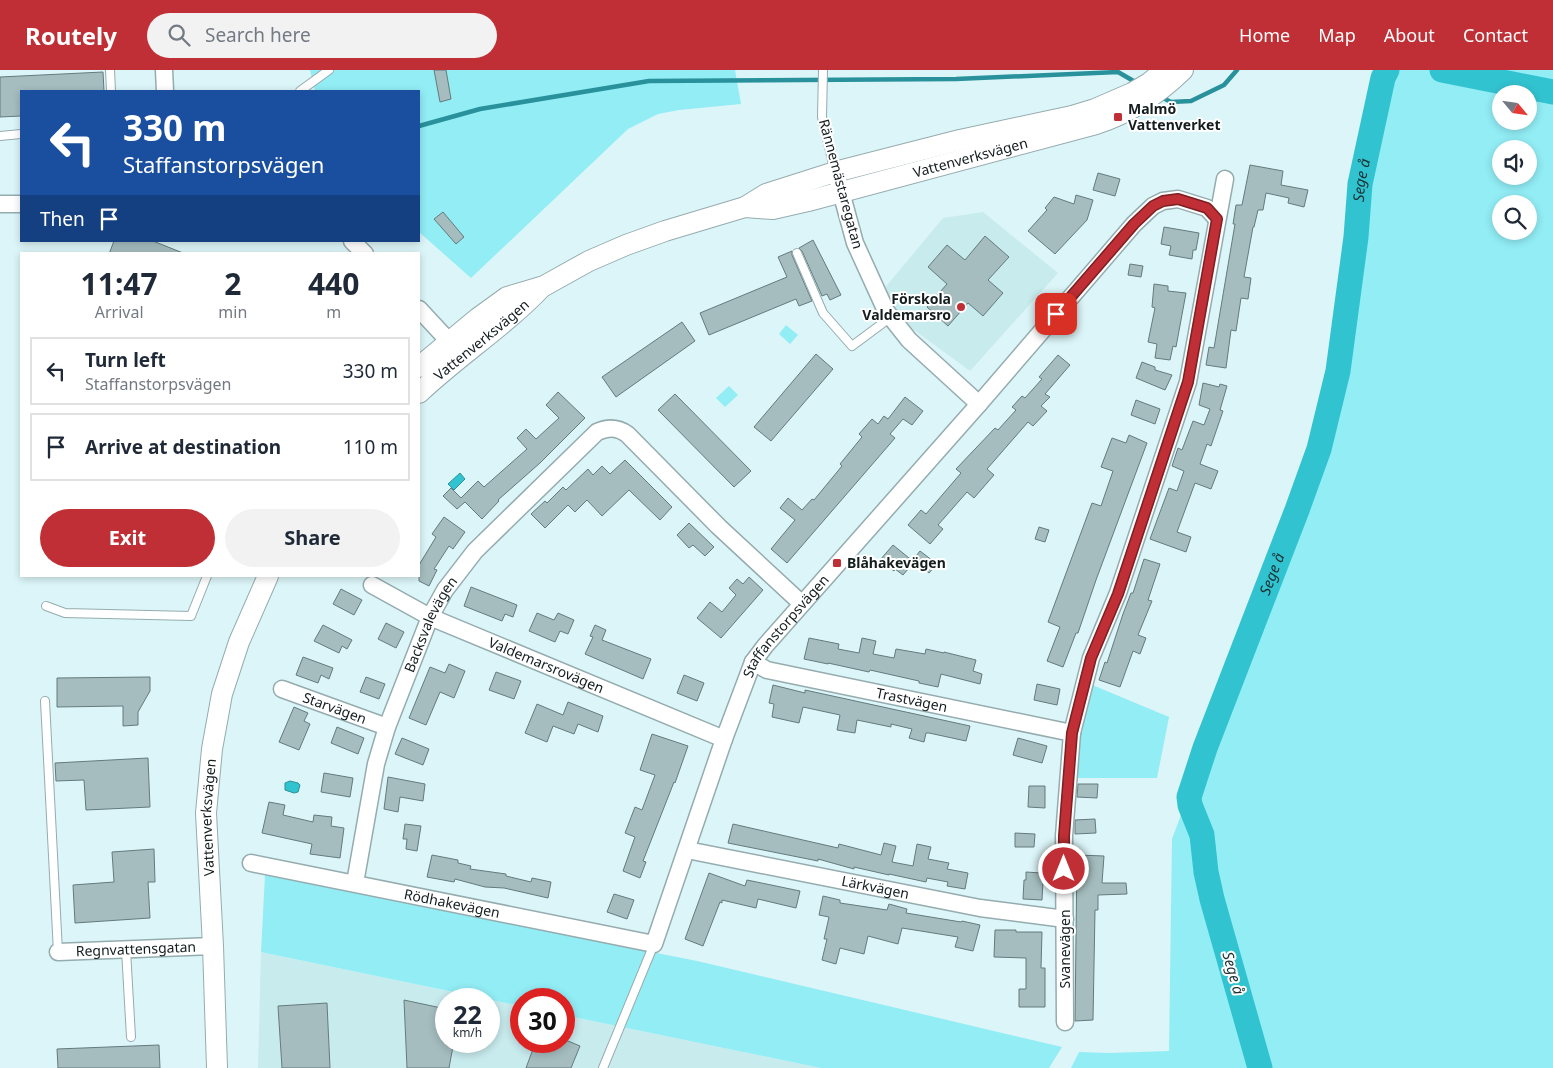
<!DOCTYPE html>
<html lang="en">
<head>
<meta charset="utf-8">
<style>
  :root { --surface:#fff; --page:#f2f2f3; --text:#1f2937; --muted:#747a83; --line:#e0e1e3; --accent:#bf2f35 }
  body { margin:0; font-family:"Noto Sans",sans-serif; background:var(--page); color:var(--text); height:100vh; display:flex; flex-direction:column; font-size:19px; white-space:nowrap }
  * { box-sizing:border-box; margin:0 }
  p { font-size:16px; color:var(--muted) }
  .icon { flex:none; width:28px; height:28px; fill:none; stroke:currentColor; stroke-width:2; stroke-linecap:round; stroke-linejoin:round }
  .map { position:relative; flex:1; overflow:hidden }
  .panel { position:absolute; left:20px; top:182px; width:400px; height:325px; display:flex; flex-direction:column; background:var(--surface); border-radius:0px; box-shadow:0 2px 8px #0003 }
  .panel>* { flex:none }
  .hud { position:absolute; left:20px; top:20px; width:400px; height:152px; border-radius:0px; box-shadow:0 2px 8px #0003; background:#1a4fa0; color:#fff; overflow:hidden }
  .needle { width:32px; rotate:119deg }
  .buttons { position:absolute; left:1492px; top:15px; display:grid; gap:10px }
  .buttons a { display:grid; place-items:center; width:45px; height:45px; border-radius:50%; background:var(--surface); box-shadow:0 2px 8px #0003; font-size:25px }
  .speed { position:absolute; left:435px; top:918px; display:flex; gap:10px; font-size:25px; font-weight:700; text-align:center }
  .speed>* { display:grid; place-content:center; width:65px; height:65px; border-radius:50%; background:var(--surface); box-shadow:0 2px 8px #0003; line-height:1 }
  .speed small { font-size:12px; font-weight:400 }
  .speed .limit { border:8px solid #d22; background:#fff; color:#111 }
  .pin { position:absolute; display:grid; place-items:center; width:42px; height:42px; color:#fff; margin:-21px; border-radius:10px; box-shadow:0 2px 8px #0006 }
  .me { position:absolute; width:55px; margin:-28px; rotate:0deg; stroke-linejoin:round; filter:drop-shadow(0 0 4px #0008) }
  .turn { display:flex; align-items:center; gap:18px; height:105px; padding:0 20px; font-size:22px }
  .turn .icon { width:65px; height:65px; stroke-width:2.5 }
  .turn b { display:block; font-size:35px; line-height:42px }
  .then { display:flex; align-items:center; height:48px; padding:0 20px; background:#0003; gap:10px; font-size:19px }
  .eta { display:flex; justify-content:space-evenly; align-items:center; height:85px; text-align:center }
  .eta b { font-size:30px; font-weight:700; line-height:35px }
  .primary-button { display:flex; gap:10px; margin-top:auto; padding:10px 20px }
  .primary-button a { flex:1; height:58px; border-radius:30px; background:var(--accent); color:#fff; font-size:20px; font-weight:700; line-height:58px; text-align:center }
  .primary-button a+a { background:var(--page); color:var(--text) }
  ul { padding:0; list-style:none }
  li { display:flex; align-items:center; gap:15px; height:68px; margin:0 10px 8px; padding:0 10px; border:2px solid var(--line); border-radius:0px }
  li div { flex:1 }
  li b { display:block; font-size:19px }
  li em { font-style:normal }
  header { display:flex; align-items:center; gap:30px; box-sizing:border-box; height:70px; padding:0 25px; background:var(--accent); color:#fff }
  header strong { font-size:24px }
  nav { display:flex; gap:28px; margin-inline-start:auto; font-size:18px }
  .search { width:350px; height:45px; background:var(--page); display:flex; align-items:center; gap:12px; box-sizing:border-box; padding:0 18px; border-radius:28px; color:var(--muted); font-size:19px }
  .map>svg:first-child { display:block }
  .built { fill:#c8ebee }
  .green { fill:#92edf5; fill-rule:evenodd }
  .water { fill:#32c3d0; stroke:#29919b }
  .lines { fill:none; stroke-linecap:round; stroke-linejoin:round }
  .stream { stroke:#29919b; stroke-width:4.5 }
  .river { stroke:#32c3d0; stroke-width:25 }
  .building { fill:#a5bdbf; stroke:#647b7d }
  .service-casing { stroke:#95acaf; stroke-width:10 }
  .minor-casing { stroke:#95acaf; stroke-width:19 }
  .tertiary-casing { stroke:#95acaf; stroke-width:22 }
  .service { stroke:#fff; stroke-width:8 }
  .minor { stroke:#fff; stroke-width:16 }
  .tertiary { stroke:#fff; stroke-width:20 }
  .route-casing { stroke:#7c1f22; stroke-width:12 }
  .route { stroke:#bf2f35; stroke-width:9 }
  .poi-dot { fill:#bf2f35; stroke:#fff; stroke-width:2 }
  .labels { text-anchor:middle; stroke-width:4; stroke-linejoin:round; paint-order:stroke }
  .poi-label { font-size:14px; font-weight:bold; fill:#141d1e; stroke:#fff; text-anchor:start }
  .street-label { font-size:14px; fill:#141d1e; stroke:#fff }
  .water-label { font-size:15px; font-style:italic; fill:#1a3134; stroke:#fff }
</style>
</head>
<body>
<header>
<strong>Routely</strong>
<div class="search"><svg class="icon" aria-label="search" viewBox="0 0 24 24"><circle cx="10" cy="10" r="6"/><path d="M15 15l6 6"/></svg>Search here</div>
<nav><a>Home</a><a>Map</a><a>About</a><a>Contact</a></nav>
</header>
<div class="map">
<svg width="1553" height="998" viewBox="0 0 1553 998">
  <rect width="100%" height="100%" fill="#dcf5f8"/>
  <g class="built">
    <path d="M983,142L1058,203L970,301L906,254L883,220L943,148Z"/>
    <path d="M261,882L486,929H446V971H489V929L521,936V971H564V945L821,998H258Z"/>
  </g>
  <g class="green">
    <path d="M310,0H735L741,34L679,40L658,44L628,59L471,208L419,162V21H315Z"/>
    <path d="M1387,0H1442L1455,2L1456,0H1553V998H1071L1079,982L1109,983L1169,981L1172,769L1319,379L1338,301L1356,167L1360,114L1383,8ZM1501,24H1529V51H1501ZM1501,79H1529V106H1501ZM1501,134H1529V161H1501Z"/>
    <path d="M786,255L798,265L790,274L779,264Z"/>
    <path d="M729,316L738,325L725,337L716,328Z"/>
    <path d="M1090,614L1169,647L1157,708H1072Z"/>
    <path d="M265,805L697,891L1062,977L1049,998H821L564,945V929H521V936L261,882Z"/>
  </g>
  <g class="water">
    <path d="M1461,7L1540,22V26L1465,10H1451L1450,8Z"/>
    <path d="M460,403L465,409L454,420L448,414Z"/>
    <path d="M290,711L298,713L300,715L298,722L294,723L285,720V713Z"/>
  </g>
  <g class="lines">
    <g class="stream">
      <path d="M1161,27L1171,32L1191,31L1224,15L1237,0"/>
      <path d="M419,56L480,39L649,11L956,9L1118,2L1137,13"/>
    </g>
    <g class="river">
      <path d="M1442,0L1553,22"/>
      <path id="s1" d="M1260,998L1212,829L1206,802L1202,765L1190,735L1189,727L1205,678L1297,440L1319,379L1338,301L1356,167L1360,114L1383,8L1387,0"/>
    </g>
  </g>
  <g class="building">
    <path d="M434,0H446L451,29L440,32Z"/>
    <path d="M103,2L104,21H21V46L0,47V7Z"/>
    <path d="M1250,95L1283,101L1281,115L1308,120L1304,137L1288,133L1289,128L1266,123L1263,140H1258L1254,157H1253L1244,207L1251,208L1248,229L1241,228L1236,261L1231,260L1226,298L1206,295L1209,277L1214,278L1235,154H1233L1236,135H1242Z"/>
    <path d="M1098,103L1120,109L1115,126L1093,120Z"/>
    <path d="M1076,125L1093,130L1087,150L1055,184L1028,161L1047,140L1045,138L1054,127L1074,134Z"/>
    <path d="M443,142L464,167L456,174L434,149Z"/>
    <path d="M1164,157L1199,163L1196,180H1193L1192,189L1169,185L1171,176L1161,174Z"/>
    <path d="M985,166L1009,187L988,210L1003,223L983,246L968,233L948,256L927,237L947,214L928,197L947,175L965,190Z"/>
    <path d="M813,170L841,225L830,230L827,224L822,226L802,181L799,178Z"/>
    <path d="M114,171H153L183,183L109,184Z"/>
    <path d="M792,181V185L812,231L799,236L796,229L709,265L700,243L787,207L778,187Z"/>
    <path d="M1130,194L1143,196L1141,207L1128,205Z"/>
    <path d="M1154,214L1168,216V221L1186,223L1176,277L1173,276L1170,290L1155,288L1157,274L1148,272L1155,238L1152,237Z"/>
    <path d="M682,252L695,271L616,327L602,307Z"/>
    <path d="M816,284L833,299L771,371L754,357Z"/>
    <path d="M1058,285L1070,295L1045,324L1050,327L1041,336L1047,341L1033,356L1028,352L987,399L994,405L974,428L967,422L938,455L943,459L930,474L908,455L921,440L926,444L961,403L956,399L995,358L998,360L1016,340L1012,337L1022,326L1025,328L1042,309L1039,307Z"/>
    <path d="M1142,292L1155,297V300L1172,305L1165,320L1136,308Z"/>
    <path d="M1203,313L1219,317L1220,314L1227,316L1220,340L1223,341L1211,376L1207,374L1200,394L1218,401L1211,419L1195,413L1177,462L1191,467L1186,482L1150,469L1169,418L1177,421L1184,401L1172,396L1178,378L1182,380L1193,351L1204,355L1210,339L1199,335Z"/>
    <path d="M558,322L585,348L540,393L498,430L499,431L482,449L465,432L457,439L443,426L451,418L461,428L478,411L484,417L527,379L517,368L526,359L536,369L559,348L546,335Z"/>
    <path d="M675,324L751,401L734,417L658,340Z"/>
    <path d="M905,327L923,341L912,355L903,349L890,364L895,368L787,493L771,479L795,450L780,438L788,428L802,440L812,429L814,430L842,396L840,394L862,367L859,364L872,349L878,354L884,346L888,349Z"/>
    <path d="M1136,330L1160,339L1155,354L1131,345Z"/>
    <path d="M1129,365L1147,373L1096,510L1078,563H1076L1063,597L1047,591L1060,557L1048,552L1092,433L1101,436L1113,401L1101,397L1112,368L1126,373Z"/>
    <path d="M625,390L672,437L660,450L629,420L602,446L587,430L575,442L568,435L545,458L531,444L545,431L547,433L563,417L566,420L588,399L593,405L602,396L610,404Z"/>
    <path d="M444,447L465,462L453,479L449,476L434,499L437,500L429,516L419,511V495L436,467L432,464Z"/>
    <path d="M689,453L714,477L705,486L693,475L689,478L677,465Z"/>
    <path d="M1039,457L1049,460L1045,472L1035,469Z"/>
    <path d="M893,475L914,492L903,505L895,499L894,501L880,490Z"/>
    <path d="M920,481L937,494L929,503L913,490Z"/>
    <path d="M1144,489L1160,494L1148,530L1152,531L1138,565L1146,568L1140,584L1133,581L1120,617L1099,610L1105,592L1107,593L1123,544L1131,523H1133Z"/>
    <path d="M749,507L763,520L721,568L697,548L710,532L722,542L736,525L729,518L737,509L743,514Z"/>
    <path d="M471,517L517,535L513,547L505,544L502,551L464,536Z"/>
    <path d="M341,519L362,530L354,545L333,534Z"/>
    <path d="M537,543L554,550L558,543L574,550L568,564L560,561L555,572L529,561Z"/>
    <path d="M386,553L404,562L396,578L378,569Z"/>
    <path d="M323,555L352,570L347,579L342,576L339,583L314,571Z"/>
    <path d="M595,555L606,560L602,570L651,589L643,609L585,584L593,567L590,566Z"/>
    <path d="M809,568L839,574L838,579L859,583L862,568L876,571L873,584L894,588L896,579L925,584L926,579L944,583V582L976,590L973,601L982,604L980,614L941,604L938,617L919,613V611L870,600L869,602L828,593V594L804,589Z"/>
    <path d="M303,587L333,598L329,609L321,605L318,613L296,605Z"/>
    <path d="M449,594L465,601L454,628L440,622L426,655L409,648L430,597L445,603Z"/>
    <path d="M496,602L521,611L514,629L489,620Z"/>
    <path d="M684,605L704,613L697,631L677,623Z"/>
    <path d="M150,607V621L138,642V655L123,656V636L57,637V608Z"/>
    <path d="M366,607L385,614L379,629L360,622Z"/>
    <path d="M1037,614L1060,619L1057,635L1034,630Z"/>
    <path d="M773,615L805,623V620L970,656L966,671L929,663H926L924,672L909,668L912,659L891,654V657L857,650L855,663L837,660L840,645L803,637L799,653L772,647L774,634L769,633Z"/>
    <path d="M568,632L603,646L598,662L578,654L574,664L553,656L547,672L525,663L537,634L563,645Z"/>
    <path d="M294,637L308,643L304,651L310,654L299,680L279,672Z"/>
    <path d="M337,657L364,668L358,684L331,673Z"/>
    <path d="M652,664L688,676L675,713L674,712L643,791L646,792L640,808L623,801L635,767L625,763L635,737L642,740L655,705L640,700Z"/>
    <path d="M402,668L429,679L423,695L395,684Z"/>
    <path d="M1018,668L1047,676L1042,693L1013,685Z"/>
    <path d="M148,688L150,737L86,740L84,710L56,711L55,693Z"/>
    <path d="M324,703L353,708L350,727L321,722Z"/>
    <path d="M388,707L425,714L423,731L400,727L398,742L384,739Z"/>
    <path d="M1078,714H1098L1097,728L1077,727Z"/>
    <path d="M1029,716H1045V738L1028,737Z"/>
    <path d="M269,732L285,735L283,745L313,752L314,745L332,747L331,756L344,758L340,788L310,784L312,774L262,763Z"/>
    <path d="M1095,749L1096,763L1075,764V750Z"/>
    <path d="M405,754L421,756L417,781L406,779L407,769H403Z"/>
    <path d="M733,754L838,778L839,774L881,785L884,773L896,776L892,792L913,796L917,774L931,777L928,789L949,793L947,799L968,803L965,819L947,816L948,812L927,808L926,812L889,804V805L854,797V799L818,789V791L728,773Z"/>
    <path d="M1015,763L1035,764L1034,777H1015Z"/>
    <path d="M154,779L155,812H148L150,848L75,853L73,815L114,812L112,782Z"/>
    <path d="M432,785L458,790V793L471,796L470,799L506,804V806L531,812L532,808L551,812L548,828L504,818L485,817L455,809L454,812L427,807Z"/>
    <path d="M1077,785L1104,786L1102,813H1126L1127,824L1098,825V840H1095L1093,950L1075,951Z"/>
    <path d="M1026,802L1041,803V810L1043,811L1042,830L1023,829L1024,810H1026Z"/>
    <path d="M709,803L745,816L747,810L800,821L796,838L758,829L756,838L722,830V833L720,832L703,876L685,869Z"/>
    <path d="M614,824L634,830L627,849L607,842Z"/>
    <path d="M823,826L840,830V833L887,840L889,834L907,839L906,843L961,852L962,851L980,855L973,881L955,877L958,867L902,858L898,874L868,866L864,884L840,878L836,894L822,890L827,869H824L829,847L819,845Z"/>
    <path d="M995,860H1016V862H1042L1041,898H1045V937H1019V919H1026V888L994,887Z"/>
    <path d="M404,930L446,939V971H454L449,998H407Z"/>
    <path d="M327,933L330,998H282L278,936Z"/>
    <path d="M536,971H568L580,976L571,998H526Z"/>
    <path d="M159,975L160,998H58L57,979Z"/>
  </g>
  <g class="lines">
    <defs>
      <g id="service">
        <path d="M110,0L111,21"/>
        <path d="M823,0L822,47L835,102"/>
        <path d="M300,21L329,0"/>
        <path d="M0,66L21,64"/>
        <path d="M797,183L823,243L852,276L891,247"/>
        <path d="M46,536L65,543L191,546L207,506"/>
        <path d="M45,631L58,882"/>
        <path d="M126,880L131,967"/>
        <path d="M603,998L654,874"/>
      </g>
      <g id="minor">
        <path d="M164,0L165,21"/>
        <path d="M838,111L855,173L886,241L909,270L979,334"/>
        <path d="M0,134H21"/>
        <path d="M352,171L365,184"/>
        <path d="M419,239L457,280"/>
        <path id="s2" d="M372,515L430,547L724,669"/>
        <path id="s3" d="M753,592L767,600L1072,663"/>
        <path id="s4" d="M282,619L387,657"/>
        <path id="s5" d="M687,780L980,838L1065,849"/>
        <path id="s6" d="M251,793L654,874L724,669L753,592L765,576L979,334L1134,154L1153,136L1163,131L1178,129L1207,138L1217,149"/>
        <path id="s7" d="M355,813L376,694L387,657L430,547L445,520L475,481L597,362C608,357 617,357 627,364L719,457L801,533"/>
        <path id="s8" d="M58,882L213,876"/>
        <path d="M1065,952L1064,766L1072,663L1091,588L1118,523L1188,312L1225,109"/>
      </g>
      <g id="tertiary">
        <path id="s9" d="M745,137L773,139L808,131L1096,54C1130,43 1157,25 1183,0"/>
        <path d="M419,297L478,248L507,227L544,216L589,191L626,175L665,161L745,137L766,124L835,102L960,70L1072,46L1095,39L1132,23L1149,13L1165,0"/>
        <path id="s10" d="M419,323C458,286 505,256 542,217"/>
        <path id="s11" d="M217,998L213,876L206,743L212,679L222,624L239,572L268,506"/>
      </g>
    </defs>
    <use href="#service" class="service-casing"/>
    <use href="#minor" class="minor-casing"/>
    <use href="#tertiary" class="tertiary-casing"/>
    <use href="#service" class="service"/>
    <use href="#minor" class="minor"/>
    <use href="#tertiary" class="tertiary"/>
  </g>
  <g class="lines">
    <defs>
      <path id="route" d="M1056,244L1134,154L1153,136L1163,131L1178,129L1207,138L1217,149L1188,312L1118,524L1091,588L1072,663L1064,766V799"/>
    </defs>
    <use href="#route" class="route-casing"/>
    <use href="#route" class="route"/>
  </g>
  <g class="poi-dot">
    <rect x="1113" y="42" width="10" height="10" rx="2.5"/>
    <circle cx="961" cy="237" r="5"/>
    <rect x="832" y="488" width="10" height="10" rx="2.5"/>
  </g>
  <g class="labels">
    <g class="poi-label">
      <text x="1128" y="44">Malmö<tspan x="1128" dy="16">Vattenverket</tspan></text>
      <text x="951" y="234" text-anchor="end">Förskola<tspan x="951" dy="16">Valdemarsro</tspan></text>
      <text x="847" y="498">Blåhakevägen</text>
    </g>
    <g class="street-label">
      <text dy="5" stroke="none"><textPath href="#s9" startOffset="232">Vattenverksvägen</textPath></text>
      <text transform="translate(841 114) rotate(75)" y="5">Rännemästaregatan</text>
      <text dy="5" stroke="none"><textPath href="#s10" startOffset="82">Vattenverksvägen</textPath></text>
      <text dy="5" stroke="none"><textPath href="#s7" startOffset="271">Backsvalevägen</textPath></text>
      <text dy="5" stroke="none"><textPath href="#s6" startOffset="758">Staffanstorpsvägen</textPath></text>
      <text dy="5" stroke="none"><textPath href="#s2" startOffset="192">Valdemarsrovägen</textPath></text>
      <text dy="5" stroke="none"><textPath href="#s3" startOffset="164">Trastvägen</textPath></text>
      <text dy="5" stroke="none"><textPath href="#s4" startOffset="56">Starvägen</textPath></text>
      <text dy="5" stroke="none"><textPath href="#s11" startOffset="251">Vattenverksvägen</textPath></text>
      <text dy="5" stroke="none"><textPath href="#s5" startOffset="192">Lärkvägen</textPath></text>
      <text dy="5" stroke="none"><textPath href="#s6" startOffset="205">Rödhakevägen</textPath></text>
      <text dy="5" stroke="none"><textPath href="#s8" startOffset="78">Regnvattensgatan</textPath></text>
      <text transform="translate(1065 879) rotate(-90)" y="5">Svanevägen</text>
    </g>
    <g class="water-label">
      <text dy="5" stroke="none"><textPath href="#s1" startOffset="925">Sege å</textPath></text>
      <text dy="5" stroke="none"><textPath href="#s1" startOffset="519">Sege å</textPath></text>
      <text transform="translate(1233 903) rotate(74)" y="5">Sege å</text>
    </g>
  </g>
</svg>
<div class="buttons">
<a><svg class="needle" viewBox="-14 -14 28 28"><path d="M0-13l5 13h-10z" fill="#e53935"/><path d="M0 13l5-13h-10z" fill="#747a83"/></svg></a>
<a><svg class="icon" aria-label="sound" viewBox="0 0 24 24"><path d="M4 9h4l5-4v14l-5-4H4zM17 9q2 3 0 6"/></svg></a>
<a><svg class="icon" aria-label="search" viewBox="0 0 24 24"><circle cx="10" cy="10" r="6"/><path d="M15 15l6 6"/></svg></a>
</div>
<div class="speed"><div>22<small>km/h</small></div><div class="limit">30</div></div>
<div class="pin" style="left:1056px;top:244px;background:#d93025"><svg class="icon" aria-label="arrive" viewBox="0 0 24 24"><path d="M6 21V4h12l-3 4 3 4H6"/></svg></div>
<svg class="me" style="left:1064px;top:799px" viewBox="-20 -20 40 40"><circle r="17" fill="#bf2f35" stroke="#fff" stroke-width="3"/><path d="M0-11L8 9 0 5-8 9z" fill="#fff"/></svg>
<div class="hud">
<div class="turn"><svg class="icon" aria-label="left" viewBox="0 0 24 24"><path d="M17 20v-9H6M10 6l-5 5 5 5"/></svg><div><b>330 m</b>Staffanstorpsvägen</div></div>
<div class="then">Then<svg class="icon" aria-label="arrive" viewBox="0 0 24 24"><path d="M6 21V4h12l-3 4 3 4H6"/></svg></div>
</div>
<section class="panel">
<div class="eta">
<div><b>11:47</b><p>Arrival</p></div>
<div><b>2</b><p>min</p></div>
<div><b>440</b><p>m</p></div>
</div>
<ul>
<li><svg class="icon" aria-label="left" viewBox="0 0 24 24"><path d="M17 20v-9H6M10 6l-5 5 5 5"/></svg><div><b>Turn left</b><p>Staffanstorpsvägen</p></div><em>330 m</em></li>
<li><svg class="icon" aria-label="arrive" viewBox="0 0 24 24"><path d="M6 21V4h12l-3 4 3 4H6"/></svg><div><b>Arrive at destination</b></div><em>110 m</em></li>
</ul>
<div class="primary-button"><a>Exit</a><a>Share</a></div>
</section>
</div>
</body>
</html>
